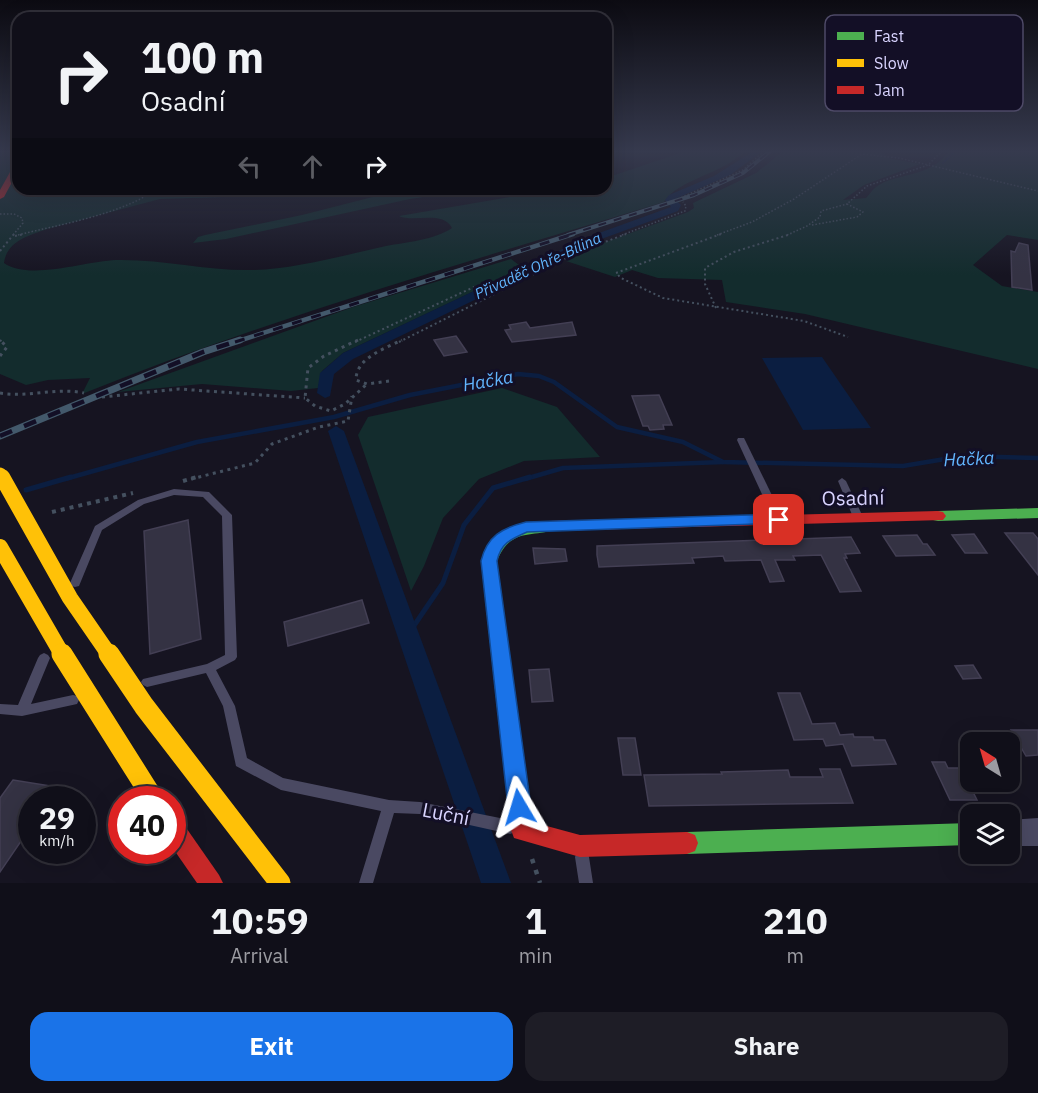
<!DOCTYPE html>
<html lang="en">
<head>
<meta charset="utf-8">
<style>
  :root { --surface:#100f19; --page:#1e1d26; --text:#f1f3f6; --muted:#9c9ca2; --line:#302f38; --accent:#1a73e8 }
  body { margin:0; font-family:"IBM Plex Sans",sans-serif; background:var(--page); color:var(--text); height:100vh; display:flex; flex-direction:column; font-size:22px; white-space:nowrap }
  * { box-sizing:border-box; margin:0 }
  p { font-size:20px; color:var(--muted) }
  .icon { flex:none; width:33px; height:33px; fill:none; stroke:currentColor; stroke-width:2; stroke-linecap:round; stroke-linejoin:round }
  .map { position:relative; height:883px; overflow:hidden }
  .drawer { display:flex; flex-direction:column; background:var(--surface); flex:1 }
  .drawer>* { flex:none }
  .hud { position:absolute; left:12px; top:12px; width:600px; height:183px; border-radius:18px; box-shadow:0 6px 24px #0002,0 0 0 2px var(--line); background:#100f19; color:var(--text); overflow:hidden }
  .needle { width:39px; rotate:323deg }
  .tools { position:absolute; left:960px; top:732px; display:grid; gap:12px }
  .tools a { display:grid; place-items:center; width:60px; height:60px; border-radius:12px; background:var(--surface); box-shadow:0 6px 24px #0002,0 0 0 2px var(--line); font-size:30px }
  .speed { position:absolute; left:18px; top:786px; display:flex; gap:12px; font-size:30px; font-weight:700; text-align:center }
  .speed>* { display:grid; place-content:center; width:78px; height:78px; border-radius:50%; background:var(--surface); box-shadow:0 6px 24px #0002,0 0 0 2px var(--line); line-height:1 }
  .speed small { font-size:15px; font-weight:400 }
  .speed .limit { border:9px solid #d22; background:#fff; color:#111 }
  .pin { position:absolute; display:grid; place-items:center; width:51px; height:51px; color:#fff; margin:-26px; border-radius:12px; box-shadow:0 3px 9px #0006 }
  .me { position:absolute; width:66px; margin:-33px; rotate:353deg; stroke-linejoin:round; filter:drop-shadow(0 0 4px #0008) }
  .turn { display:flex; align-items:center; gap:21px; height:126px; padding:0 30px; font-size:27px }
  .turn .icon { width:78px; height:78px; stroke-width:2.5 }
  .turn b { display:block; font-size:42px; line-height:51px }
  .lanes { display:flex; align-items:center; height:57px; padding:0 30px; background:#0003; justify-content:center; gap:30px; direction:ltr }
  .lanes .off { opacity:.35 }
  .eta { display:flex; justify-content:space-evenly; align-items:center; height:102px; text-align:center }
  .eta b { font-size:36px; font-weight:700; line-height:42px }
  .primary-button { display:flex; gap:12px; margin-top:auto; padding:12px 30px }
  .primary-button a { flex:1; height:69px; border-radius:18px; background:var(--accent); color:#fff; font-size:24px; font-weight:700; line-height:69px; text-align:center }
  .primary-button a+a { background:var(--page); color:var(--text) }
  .map>svg:first-child { display:block }
  .green { fill:#132c2d }
  .water { fill:#0b1e41 }
  .lines { fill:none; stroke-linecap:round; stroke-linejoin:round }
  .stream-far2 { stroke:#0b1e41; stroke-width:2 }
  .stream-far1 { stroke:#0b1e41; stroke-width:4.5 }
  .stream { stroke:#0b1e41; stroke-width:5 }
  .canal { fill:#0b1e41; fill-rule:evenodd }
  .building { fill:#343243; stroke:#433f54; stroke-width:1.5 }
  .path-far4 { stroke:#44505f; stroke-width:1.5; stroke-dasharray:1.5 2; stroke-linecap:butt }
  .path-far3 { stroke:#44505f; stroke-width:2; stroke-dasharray:2 3; stroke-linecap:butt }
  .path-far2 { stroke:#44505f; stroke-width:3; stroke-dasharray:3 4.5; stroke-linecap:butt }
  .path-far1 { stroke:#44505f; stroke-width:4; stroke-dasharray:4 5; stroke-linecap:butt }
  .path { stroke:#44505f; stroke-width:4.5; stroke-dasharray:4.5 7; stroke-linecap:butt }
  .lane { fill:#4a4962; fill-rule:evenodd }
  .street { fill:#4a4962; fill-rule:evenodd }
  .fast { fill:#4caf50; fill-rule:evenodd }
  .jam { fill:#c62828; fill-rule:evenodd }
  .rail-far2-casing { stroke:#43596b; stroke-width:4 }
  .rail-far1-casing { stroke:#43596b; stroke-width:4.5 }
  .rail-casing { stroke:#43596b; stroke-width:7 }
  .rail-far2 { stroke:#130f26; stroke-width:2; stroke-dasharray:8; stroke-linecap:butt }
  .rail-far1 { stroke:#130f26; stroke-width:3; stroke-dasharray:10; stroke-linecap:butt }
  .rail { stroke:#130f26; stroke-width:4.5; stroke-dasharray:13; stroke-linecap:butt }
  .slow-bridge-far2 { stroke:#ffc107; stroke-width:13 }
  .slow-bridge-far1 { stroke:#ffc107; stroke-width:16 }
  .slow-bridge { stroke:#ffc107; stroke-width:21 }
  .route { fill:#1a73e8; stroke:#114b97; stroke-width:1.5 }
  .labels { text-anchor:middle; stroke-width:6; stroke-linejoin:round; paint-order:stroke }
  .far-water-label { font-size:15px; font-style:italic; fill:#62b6ff; stroke:#130f26 }
  .water-label { font-size:18px; font-style:italic; fill:#62b6ff; stroke:#130f26 }
  .near-street-label { font-size:20px; fill:#d9d4ff; stroke:#130f26 }
  .key { fill:#130f26; stroke:#4e4a67; stroke-width:1.5 }
  .key-label { font-size:16px; fill:#d9d4ff }
</style>
</head>
<body>
<div class="map">
<svg width="1038" height="883" viewBox="0 0 1038 883">
  <rect width="100%" height="100%" fill="#161421"/>
  <g class="green">
    <path d="M0,152H18V189H273L224,197L160,199L47,229C28,236 7,241 4,263C29,281 86,261 116,260C161,259 203,270 247,270C287,271 346,255 386,246C407,242 434,240 452,228C443,210 413,223 399,216L556,189H606V178L683,152H744C722,174 677,180 664,202C469,262 272,317 82,394L90,378L48,380L26,385L0,374Z"/>
    <path d="M782,152H883L888,158L920,164L864,185L843,200L866,198C869,195 872,190 876,187C896,172 929,179 948,152H1038V240L1007,235L973,265L1002,286L1038,292V369L805,314L726,302L722,280L658,278L632,270L615,277L566,261L603,243L688,212L694,208L693,203L756,173Z"/>
    <path d="M404,189H476L410,199L226,239L193,243L198,237L205,235L302,215Z"/>
    <path d="M511,259L523,268L343,353L322,371L318,388L291,391L202,384L118,392L353,307Z"/>
    <path d="M502,388L557,407L600,457L524,461L479,479L443,518L424,566L411,591L358,435L368,417Z"/>
  </g>
  <path class="water" d="M822,357L871,428L803,430L762,358Z"/>
  <g class="lines">
    <path class="stream-far2" d="M943,163L954,152"/>
    <g class="stream-far1">
      <path d="M65,479L197,442L334,417L410,395L518,374L539,376L554,382L617,427L683,442L723,462L903,466L963,456L1038,458"/>
      <path d="M525,479L563,468L723,462"/>
    </g>
    <g class="stream">
      <path d="M26,490L71,477"/>
      <path d="M409,633L443,583L464,525L493,488L530,477"/>
    </g>
    <g class="canal">
      <path d="M752,152H761L730,175L675,199L681,205L678,211L596,241L353,359L334,374L330,396L325,398L317,393L320,373L343,353L588,237L671,207L665,200L669,195L714,176Z"/>
      <path d="M336,426L344,431L511,883H481L328,431Z"/>
    </g>
  </g>
  <g class="building">
    <path d="M1019,243L1028,245L1032,290L1012,287L1011,251L1015,252Z"/>
    <path d="M526,322L530,328L572,322L576,335L512,342L505,330L511,329L509,325Z"/>
    <path d="M456,336L467,352L444,356L434,340Z"/>
    <path d="M659,395L672,425H663L664,429L650,430L648,426H643L632,396Z"/>
    <path d="M188,520L201,639L150,654L144,531Z"/>
    <path d="M1005,533H1033L1038,539V575Z"/>
    <path d="M974,534L987,553H965L952,535Z"/>
    <path d="M917,535L923,544H927L935,555L896,556L883,536Z"/>
    <path d="M851,537L860,553L845,554L847,558H844L861,591L840,592L821,555L793,556L795,560H775L784,581L770,582L761,560L725,561L723,556L692,558L694,563L599,567L597,555V546Z"/>
    <path d="M533,548L565,549L567,561L535,564Z"/>
    <path d="M362,600L369,623L288,646L284,622Z"/>
    <path d="M973,665L981,678L963,679L955,666Z"/>
    <path d="M549,669L553,701L532,702L529,670Z"/>
    <path d="M778,693H800L812,724L835,723L840,735L853,734L854,737H873L874,740H885L896,764L852,766L843,744L826,746L823,739L794,740Z"/>
    <path d="M1011,730H1038V755L1026,756Z"/>
    <path d="M618,738H635L641,775H623Z"/>
    <path d="M932,762H945L948,768H961L977,800H950Z"/>
    <path d="M820,769H840L853,803L649,806L644,775L722,774L721,772L788,770L790,777H823Z"/>
    <path d="M13,780L57,787L48,800H32V825L0,872V798Z"/>
  </g>
  <g class="lines">
    <g class="path-far4">
      <path d="M678,199L743,170L763,152"/>
      <path d="M0,214H14L22,218L23,223L13,235"/>
      <path d="M812,225L857,217L863,212L847,204L867,186L928,165L941,152"/>
      <path d="M18,235C61,224 120,215 157,189"/>
      <path d="M622,235L685,211L686,206L683,202"/>
      <path d="M717,235L752,222L794,199L862,154L899,158L1038,191"/>
      <path d="M787,235L807,226L820,217L821,211L847,204"/>
    </g>
    <g class="path-far3">
      <path d="M721,234L616,273L621,278L663,298L804,321L848,337"/>
      <path d="M15,236L24,234"/>
      <path d="M0,251L14,234"/>
      <path d="M716,308L705,284V268L734,252L791,234"/>
      <path d="M0,340L2,342"/>
      <path d="M355,342L474,287"/>
      <path d="M399,342L576,253L626,234"/>
    </g>
    <g class="path-far2">
      <path d="M358,340L324,356L308,368L305,398L315,406L331,411L345,404L367,384"/>
      <path d="M0,356L7,347L0,340"/>
      <path d="M389,381L367,384L356,380C356,358 384,349 402,340"/>
      <path d="M0,393C28,398 56,387 84,393"/>
      <path d="M102,397L179,389L305,398"/>
      <path d="M191,479L255,463L272,444L319,427L348,421L352,396"/>
    </g>
    <g class="path-far1">
      <path d="M183,481L197,477"/>
      <path d="M52,512L133,493"/>
    </g>
    <path class="path" d="M532,859L540,883"/>
    <g class="lane">
      <path d="M738,438H744L745,440L784,520L782,522H776L774,520L737,440Z"/>
      <path d="M842,478L846,481L863,517L861,519H855L853,517L838,481Z"/>
      <path d="M174,489L209,492L232,515L237,657L235,660L216,670L235,706L247,758L283,778L389,800L420,802L510,820L515,822L517,827L515,832L510,834L420,814L394,813L373,883H359L381,811L281,790L236,766L223,706L206,673L147,687L143,685L141,682L143,679L207,664L225,655L222,516L203,497L174,495L144,504L102,530L79,586L75,587L71,586L70,583L95,526L138,500Z"/>
      <path d="M44,653L48,655L50,658L31,704L73,695L77,696L79,700L77,704L22,716L0,714V704L18,705L38,658L40,655Z"/>
      <path d="M582,850L587,852L589,857L593,883H579L575,857L577,852Z"/>
    </g>
    <path class="street" d="M1038,818V846H1010V820Z"/>
    <g class="fast">
      <path d="M1038,508V518L938,521L933,520L930,516L933,512L938,511Z"/>
      <path d="M550,521L555,522L558,526L555,530C529,537 510,529 497,561L517,708L514,714L507,716L500,714L497,708L481,561C495,528 516,523 550,521Z"/>
      <path d="M970,823V845L687,854L679,851L676,843L679,835L687,832Z"/>
    </g>
    <g class="jam">
      <path d="M18,163V171L4,197L0,199V190L14,165Z"/>
      <path d="M938,511L943,512L946,516L943,520L550,531L545,530L542,526L545,522L550,521Z"/>
      <path d="M507,700L514,702L517,708L532,822L580,835L687,832L695,835L698,843L695,851L687,854L580,857L514,838L511,830L497,708L500,702Z"/>
      <path d="M172,816L180,819L219,875L223,883H197L172,847Z"/>
    </g>
    <defs>
      <path id="rail-far2" d="M568,235L694,195L743,173L769,152"/>
      <path id="rail-far1" d="M235,342L573,234"/>
      <path id="rail" d="M0,436L203,352L240,340"/>
    </defs>
    <use href="#rail-far2" class="rail-far2-casing"/>
    <use href="#rail-far1" class="rail-far1-casing"/>
    <use href="#rail" class="rail-casing"/>
    <use href="#rail-far2" class="rail-far2"/>
    <use href="#rail-far1" class="rail-far1"/>
    <use href="#rail" class="rail"/>
    <path class="slow-bridge-far2" d="M0,474L3,479"/>
    <g class="slow-bridge-far1">
      <path d="M2,477L70,598L110,656"/>
      <path d="M0,547L63,656"/>
    </g>
    <g class="slow-bridge">
      <path d="M62,654L154,800"/>
      <path d="M109,654L144,706L280,883"/>
    </g>
  </g>
  <linearGradient id="sky" x2="0" y2="1"><stop stop-color="#0c0b12"/><stop offset="0.55" stop-color="#363a4e"/><stop offset="1" stop-color="#363a4e" stop-opacity="0"/></linearGradient>
  <rect width="1038" height="275" fill="url(#sky)"/>
  <path class="route" d="M779,514L785,516L787,520L785,523L527,532C511,539 501,543 497,561L531,807L527,815L519,818L512,815L508,807L481,561C487,536 502,528 526,522Z"/>
  <g class="labels">
    <g class="far-water-label">
      <text transform="translate(538 266) rotate(-25)" y="5">Přivaděč Ohře-Bílina</text>
    </g>
    <g class="water-label">
      <text transform="translate(488 381) rotate(-10)" y="6">Hačka</text>
      <text transform="translate(969 459) rotate(-3)" y="6">Hačka</text>
    </g>
    <g class="near-street-label">
      <text transform="translate(853 498) rotate(-1)" y="7">Osadní</text>
      <text transform="translate(446 814) rotate(11)" y="7">Luční</text>
    </g>
  </g>
  <rect x="825" y="15" width="198" height="96" rx="9" class="key"/>
  <rect x="837" y="32" width="27" height="8" fill="#4caf50"/>
  <rect x="837" y="59" width="27" height="8" fill="#ffc107"/>
  <rect x="837" y="86" width="27" height="8" fill="#c62828"/>
  <g class="key-label">
    <text x="874" y="42">Fast</text>
    <text x="874" y="69">Slow</text>
    <text x="874" y="96">Jam</text>
  </g>
</svg>
<div class="tools">
<a><svg class="needle" viewBox="-14 -14 28 28"><path d="M0-13l5 13h-10z" fill="#e53935"/><path d="M0 13l5-13h-10z" fill="#9c9ca2"/></svg></a>
<a><svg class="icon" aria-label="layers" viewBox="0 0 24 24"><path d="M12 4l9 5-9 5-9-5zM3 14l9 5 9-5"/></svg></a>
</div>
<div class="speed"><div>29<small>km/h</small></div><div class="limit">40</div></div>
<div class="pin" style="left:779px;top:520px;background:#d93025"><svg class="icon" aria-label="arrive" viewBox="0 0 24 24"><path d="M6 21V4h12l-3 4 3 4H6"/></svg></div>
<svg class="me" style="left:519px;top:807px" viewBox="-20 -20 40 40"><path d="M0-17L14 15 0 8-14 15z" fill="#1a73e8" stroke="#fff" stroke-width="4"/></svg>
<div class="hud">
<div class="turn"><svg class="icon" aria-label="right" viewBox="0 0 24 24"><path d="M7 20v-9h11M14 6l5 5-5 5"/></svg><div><b>100 m</b>Osadní</div></div>
<div class="lanes"><svg class="icon off" aria-label="left" viewBox="0 0 24 24"><path d="M17 20v-9H6M10 6l-5 5 5 5"/></svg><svg class="icon off" aria-label="ahead" viewBox="0 0 24 24"><path d="M12 20V5M6 11l6-6 6 6"/></svg><svg class="icon" aria-label="right" viewBox="0 0 24 24"><path d="M7 20v-9h11M14 6l5 5-5 5"/></svg></div>
</div>
</div>
<section class="drawer">
<div class="eta">
<div><b>10:59</b><p>Arrival</p></div>
<div><b>1</b><p>min</p></div>
<div><b>210</b><p>m</p></div>
</div>
<div class="primary-button"><a>Exit</a><a>Share</a></div>
</section>
</body>
</html>
